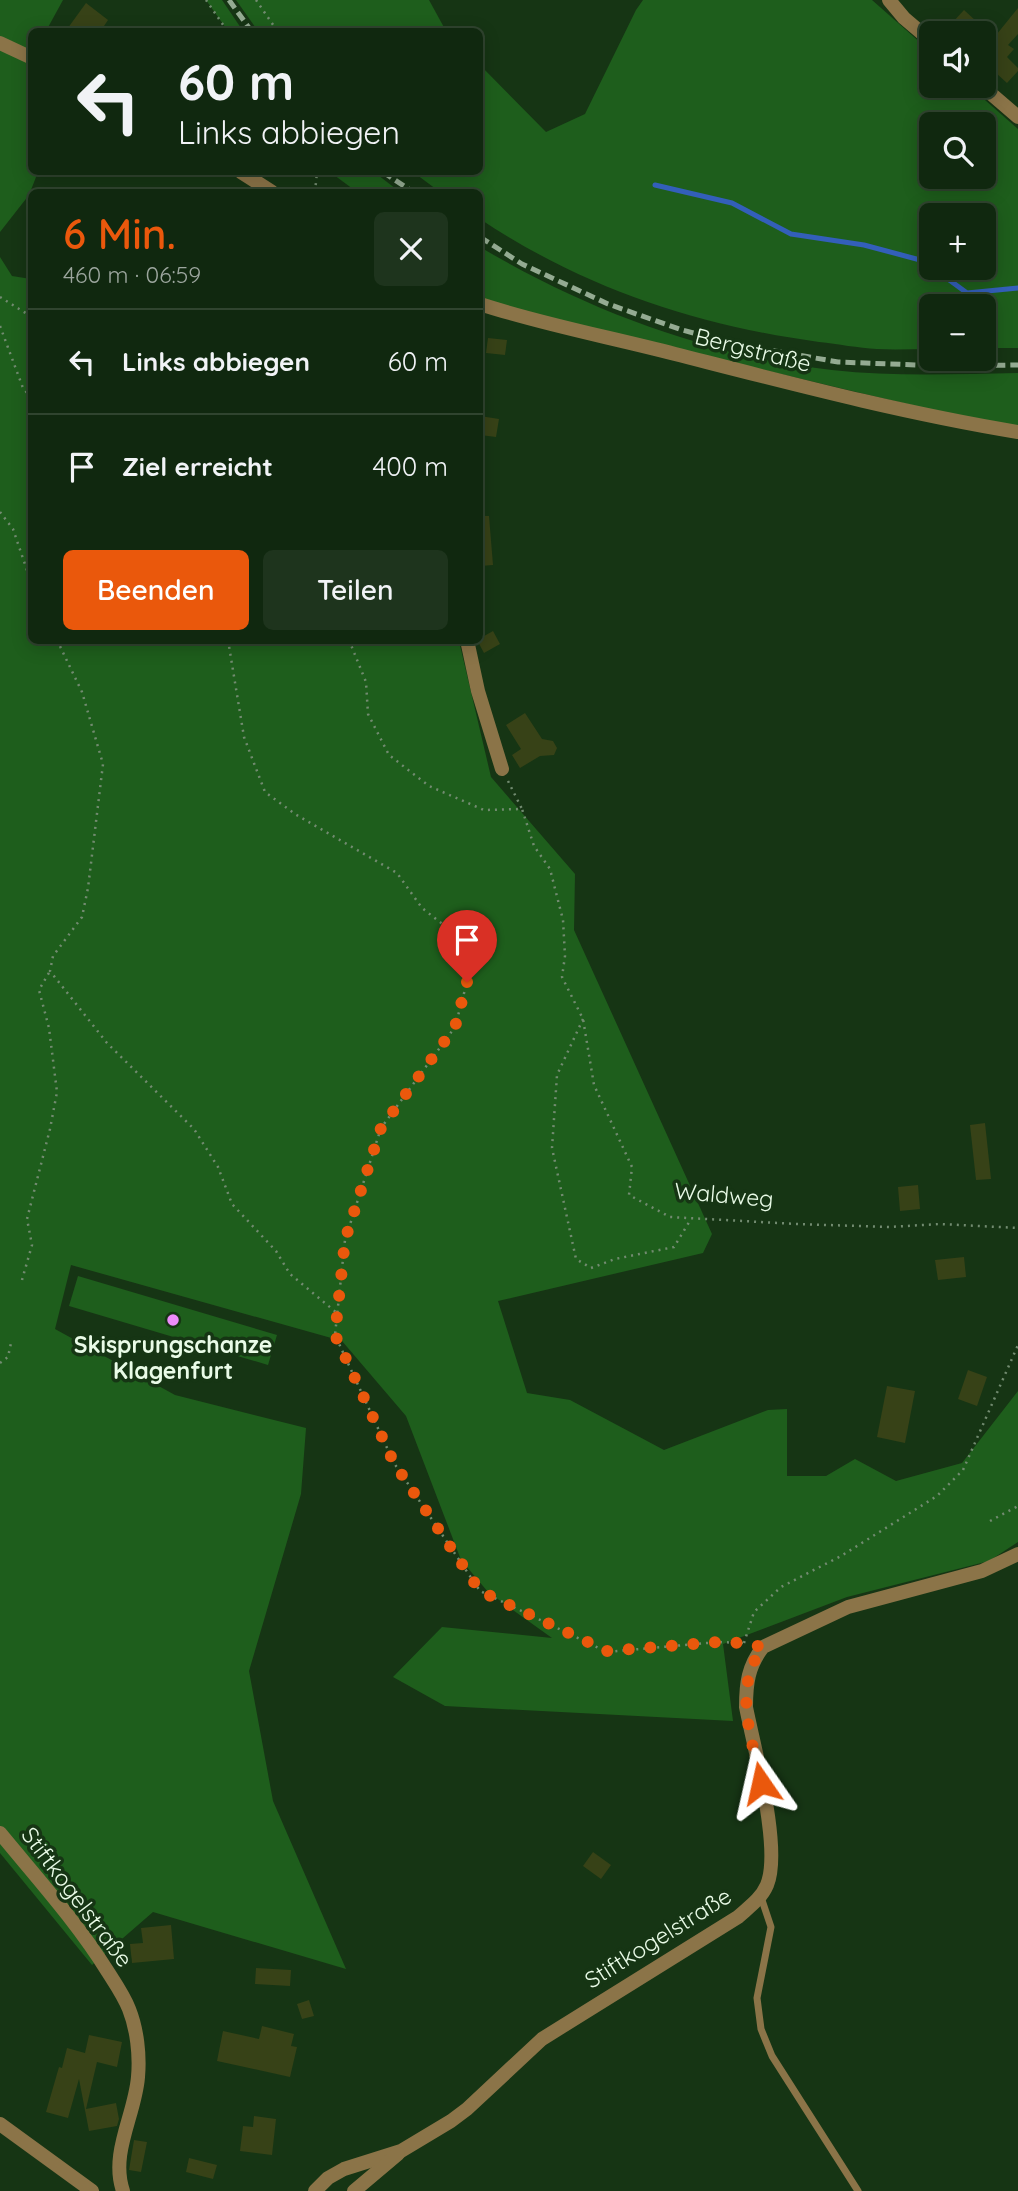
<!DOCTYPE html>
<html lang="de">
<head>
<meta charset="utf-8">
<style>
  :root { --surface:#10280f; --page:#1e341d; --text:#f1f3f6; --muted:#9ca69e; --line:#30442f; --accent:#ea580c }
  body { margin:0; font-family:Quicksand,sans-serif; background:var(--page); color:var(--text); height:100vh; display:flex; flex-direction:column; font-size:26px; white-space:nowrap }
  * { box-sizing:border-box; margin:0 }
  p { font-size:23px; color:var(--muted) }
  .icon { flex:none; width:38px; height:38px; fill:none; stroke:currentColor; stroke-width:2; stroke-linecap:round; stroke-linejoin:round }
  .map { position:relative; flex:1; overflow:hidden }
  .sheet { position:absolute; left:28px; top:189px; width:455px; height:455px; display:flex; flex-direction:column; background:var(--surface); border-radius:10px; box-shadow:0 4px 18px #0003,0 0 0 2px var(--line) }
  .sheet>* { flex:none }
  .guide { position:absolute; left:28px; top:28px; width:455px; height:147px; border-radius:10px; box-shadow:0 4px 18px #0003,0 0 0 2px var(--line); background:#10280f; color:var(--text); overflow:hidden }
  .fabs { position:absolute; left:919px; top:21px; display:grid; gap:14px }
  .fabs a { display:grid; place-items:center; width:77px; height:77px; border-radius:10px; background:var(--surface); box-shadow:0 4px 18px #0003,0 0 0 2px var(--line); font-size:35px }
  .pin { position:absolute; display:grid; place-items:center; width:60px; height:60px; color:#fff; margin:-72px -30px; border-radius:50% 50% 50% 0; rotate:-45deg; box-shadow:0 0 7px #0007 }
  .pin .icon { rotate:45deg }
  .me { position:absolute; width:77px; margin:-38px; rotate:349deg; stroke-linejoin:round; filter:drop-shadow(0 0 5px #0008) }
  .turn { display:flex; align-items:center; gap:24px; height:147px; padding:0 35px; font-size:32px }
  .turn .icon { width:91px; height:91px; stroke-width:2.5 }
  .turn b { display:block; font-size:49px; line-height:60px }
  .round { display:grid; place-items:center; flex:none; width:74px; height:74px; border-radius:10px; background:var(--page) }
  .overview { display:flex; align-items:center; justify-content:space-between; height:119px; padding:0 35px }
  h1 { font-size:42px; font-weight:600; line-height:52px; color:var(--accent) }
  .cta { display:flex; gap:14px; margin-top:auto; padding:14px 35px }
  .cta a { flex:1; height:80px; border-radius:10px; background:var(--accent); color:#fff; font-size:28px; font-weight:600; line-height:80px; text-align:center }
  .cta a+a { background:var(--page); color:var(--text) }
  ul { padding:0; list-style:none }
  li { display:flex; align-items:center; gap:21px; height:105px; padding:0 35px; border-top:2px solid var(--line) }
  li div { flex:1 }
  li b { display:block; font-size:26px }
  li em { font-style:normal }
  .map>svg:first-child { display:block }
  .green { fill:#1e5e1c; fill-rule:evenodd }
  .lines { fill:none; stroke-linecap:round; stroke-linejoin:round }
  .stream { stroke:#335fb9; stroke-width:5 }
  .building { fill:#374217 }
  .path { stroke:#728b70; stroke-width:2.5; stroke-dasharray:2 5; stroke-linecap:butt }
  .service { stroke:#8b7448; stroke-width:7 }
  .minor { stroke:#8b7448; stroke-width:14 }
  .rail { stroke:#94ab92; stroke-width:5; stroke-dasharray:10 5; stroke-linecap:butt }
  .route { stroke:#ea580c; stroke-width:12; stroke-dasharray:0 21.6 }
  .poi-dot { fill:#ed8cfa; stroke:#163514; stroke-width:2.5 }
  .labels { text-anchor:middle; stroke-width:7; stroke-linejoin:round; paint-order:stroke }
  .street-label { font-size:23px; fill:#e9fbe7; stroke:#163514 }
  .poi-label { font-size:23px; font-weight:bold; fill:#e9fbe7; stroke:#163514 }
</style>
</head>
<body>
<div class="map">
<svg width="1018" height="2191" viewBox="0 0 1018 2191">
  <rect width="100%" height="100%" fill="#163514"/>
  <g class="green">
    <path d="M0,0H63L46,31L32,32L31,59L29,64L32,65V172H38L29,195L0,232Z"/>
    <path d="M206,0H222L243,31H228Z"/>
    <path d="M236,0H429L446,31H258Z"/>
    <path d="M643,0H872L931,52V86H969L1018,129V348H984V306H931V349C913,349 895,350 877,349C858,348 838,344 819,342C695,325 584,288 480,219V192H440L413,172H480V65L546,132L585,114L636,10ZM931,124H984V177H931ZM984,215V268H931V215Z"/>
    <path d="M330,172H374L400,192H357Z"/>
    <path d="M480,247C588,311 707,355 832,370C894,377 957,374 1018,373V426L970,419L529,314L480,298Z"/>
    <path d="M0,257L12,276L31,279L32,640L459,641L491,777L575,874L574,930L712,1234L703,1253L498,1301L527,1393L570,1400L664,1450L768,1410L787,1409V1476H826L855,1459L896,1481L962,1463L1018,1391V1542L989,1561L847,1597L723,1644L733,1721L445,1706L393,1677L442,1627L552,1638L488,1592L461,1560L406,1416L342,1341L71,1265L55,1329L175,1395L306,1428L301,1494L249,1671L273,1801L346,1969L153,1912L92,1965L0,1853Z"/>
    <path d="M78,1276L277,1335L268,1365L69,1306Z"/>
  </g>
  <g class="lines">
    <g class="stream">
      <path d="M655,185L732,203L791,234L864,245L924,261L931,267"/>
      <path d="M933,268L967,293L1018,288"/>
    </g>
  </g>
  <g class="building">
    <path d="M86,3L108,20L100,32H65Z"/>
    <path d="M1018,8V34L1008,45L1014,49L1007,57L1018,68V71L1007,83L984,62V50Z"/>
    <path d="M964,10L989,33H966L953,22Z"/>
    <path d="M488,338L507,340L505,355L486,353Z"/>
    <path d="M480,416L499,419L496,437L480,435Z"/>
    <path d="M480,516H489L493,565L480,566Z"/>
    <path d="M493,631L500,644L484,653L477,640Z"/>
    <path d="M525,713L542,739L553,741L557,748L554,755L540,756L520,768L512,755L521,749L506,725Z"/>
    <path d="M985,1123L991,1179L976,1180L970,1125Z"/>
    <path d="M918,1185L920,1209L900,1211L898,1187Z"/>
    <path d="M964,1257L966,1277L938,1280L935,1260Z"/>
    <path d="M968,1370L987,1377L977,1406L958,1399Z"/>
    <path d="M887,1386L915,1391L905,1443L877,1437Z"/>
    <path d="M593,1852L611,1865L601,1879L583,1866Z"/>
    <path d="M171,1925L174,1959L132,1963L130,1944L143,1943L141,1928Z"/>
    <path d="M256,1968L291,1970L290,1986L255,1984Z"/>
    <path d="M309,2000L314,2016L302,2019L297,2004Z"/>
    <path d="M262,2026L294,2034L291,2046L297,2047L290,2077L217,2061L223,2031L259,2039Z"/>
    <path d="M89,2035L122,2042L117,2067L97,2062L86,2109L116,2103L119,2119L117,2126L89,2131L79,2079L68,2118L46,2112L59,2067L62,2068L67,2048L85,2053Z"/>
    <path d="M254,2116L276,2119L272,2155L240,2151L243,2126L253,2127Z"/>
    <path d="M134,2140L147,2142L141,2172L129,2170Z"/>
    <path d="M189,2158L217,2165L213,2179L186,2172Z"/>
  </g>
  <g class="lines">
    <g class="path">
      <path d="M206,0L228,32"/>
      <path d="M256,0L278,32"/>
      <path d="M443,32L445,30"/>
      <path d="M315,192L317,172"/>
      <path d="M0,297L32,317"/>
      <path d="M0,326L23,388L32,399"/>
      <path d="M0,512L13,529L32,585"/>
      <path d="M57,640L82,692L103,764L88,888L82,917L53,956L50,971L107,1043L194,1129L218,1167L232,1204L276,1251L290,1274L337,1313"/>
      <path d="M228,640L244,737L265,792L295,814L397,873L422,908L445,926L467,982L455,1027L381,1128L345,1240L335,1335L394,1463L480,1591L607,1652L718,1642L746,1643"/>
      <path d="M349,640L366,682L368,714L389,755L429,786L484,810L522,809L534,846L550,869L563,920L565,956L562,977L583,1019L594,1085L632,1167L629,1195L670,1217L797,1224L889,1227L940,1224L1018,1228"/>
      <path d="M508,781L522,809"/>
      <path d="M583,1019L557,1075L552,1148L576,1259L591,1268L615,1259L674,1247L691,1219"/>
      <path d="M22,1280L32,1245L27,1219L50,1129L57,1092L49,1028L39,990L50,971"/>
      <path d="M0,1363L8,1357L11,1343"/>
      <path d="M990,1521L1018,1506"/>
      <path d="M744,1643L754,1612L781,1587L841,1556L937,1496L963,1470L1018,1345"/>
    </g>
    <path class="service" d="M761,1897L771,1927L757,1998L761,2029L772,2056L858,2191"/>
    <g class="minor">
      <path d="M889,0L904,18L931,41"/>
      <path d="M0,43L32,58"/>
      <path d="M982,86L1018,117"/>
      <path d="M241,172L272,192"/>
      <path d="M480,304C544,325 610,337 675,354C789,383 902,413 1018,432"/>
      <path d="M467,640L478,691L502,769"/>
      <path d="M0,1833C37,1878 77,1922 108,1972C115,1983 124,1996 129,2009C137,2029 140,2055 138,2077C135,2115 110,2153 123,2191"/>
      <path d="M0,2124L92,2191"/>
      <path d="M315,2191L328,2178L344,2169L401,2151L451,2121L467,2109L542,2039L738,1917C749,1907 761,1899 767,1885C782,1849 754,1748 746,1707C746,1684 748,1666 763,1647L848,1607L982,1571L1018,1554"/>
      <path d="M354,2191L398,2154"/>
    </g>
    <g class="rail">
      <path d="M229,0L252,32"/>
      <path d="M383,172L413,192"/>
      <path d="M480,237L522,264L608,304L682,330L735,344L838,362L944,366L1018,365"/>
    </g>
  </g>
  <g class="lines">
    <path class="route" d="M467,982L455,1027L381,1128L345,1240L335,1335L394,1463L480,1591L607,1651L718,1642L744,1643L763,1647C732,1688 752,1738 761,1783"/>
  </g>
  <circle class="poi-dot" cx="173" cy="1320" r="7"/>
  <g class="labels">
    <g class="street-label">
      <text transform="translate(753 350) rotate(14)" y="8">Bergstraße</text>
      <text transform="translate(724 1195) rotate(5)" y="8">Waldweg</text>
      <text transform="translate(77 1897) rotate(53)" y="8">Stiftkogelstraße</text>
      <text transform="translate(658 1938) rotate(-32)" y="8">Stiftkogelstraße</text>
    </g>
    <g class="poi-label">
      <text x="173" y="1353">Skisprungschanze<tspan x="173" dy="26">Klagenfurt</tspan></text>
    </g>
  </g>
</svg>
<div class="fabs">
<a><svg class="icon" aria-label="sound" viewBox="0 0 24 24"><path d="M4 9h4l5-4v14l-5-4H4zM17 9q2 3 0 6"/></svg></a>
<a><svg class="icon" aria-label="search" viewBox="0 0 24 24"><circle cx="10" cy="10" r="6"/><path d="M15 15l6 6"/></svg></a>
<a>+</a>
<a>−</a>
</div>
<div class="pin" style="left:467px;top:982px;background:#d93025"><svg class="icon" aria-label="arrive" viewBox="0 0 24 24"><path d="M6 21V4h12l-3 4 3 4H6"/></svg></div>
<svg class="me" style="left:761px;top:1783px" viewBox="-20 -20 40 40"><path d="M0-17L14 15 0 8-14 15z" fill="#ea580c" stroke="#fff" stroke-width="4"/></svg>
<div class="guide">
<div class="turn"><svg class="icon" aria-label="left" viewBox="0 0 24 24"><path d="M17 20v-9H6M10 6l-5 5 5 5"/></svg><div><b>60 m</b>Links abbiegen</div></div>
</div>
<section class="sheet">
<div class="overview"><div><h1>6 Min.</h1><p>460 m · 06:59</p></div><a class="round"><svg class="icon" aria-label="close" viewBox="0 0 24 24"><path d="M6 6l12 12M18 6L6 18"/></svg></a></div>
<ul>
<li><svg class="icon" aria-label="left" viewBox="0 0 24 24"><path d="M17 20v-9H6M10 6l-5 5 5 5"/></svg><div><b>Links abbiegen</b></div><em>60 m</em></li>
<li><svg class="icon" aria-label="arrive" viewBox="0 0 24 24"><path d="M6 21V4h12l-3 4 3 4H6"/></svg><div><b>Ziel erreicht</b></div><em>400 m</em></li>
</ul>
<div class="cta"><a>Beenden</a><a>Teilen</a></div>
</section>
</div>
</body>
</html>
